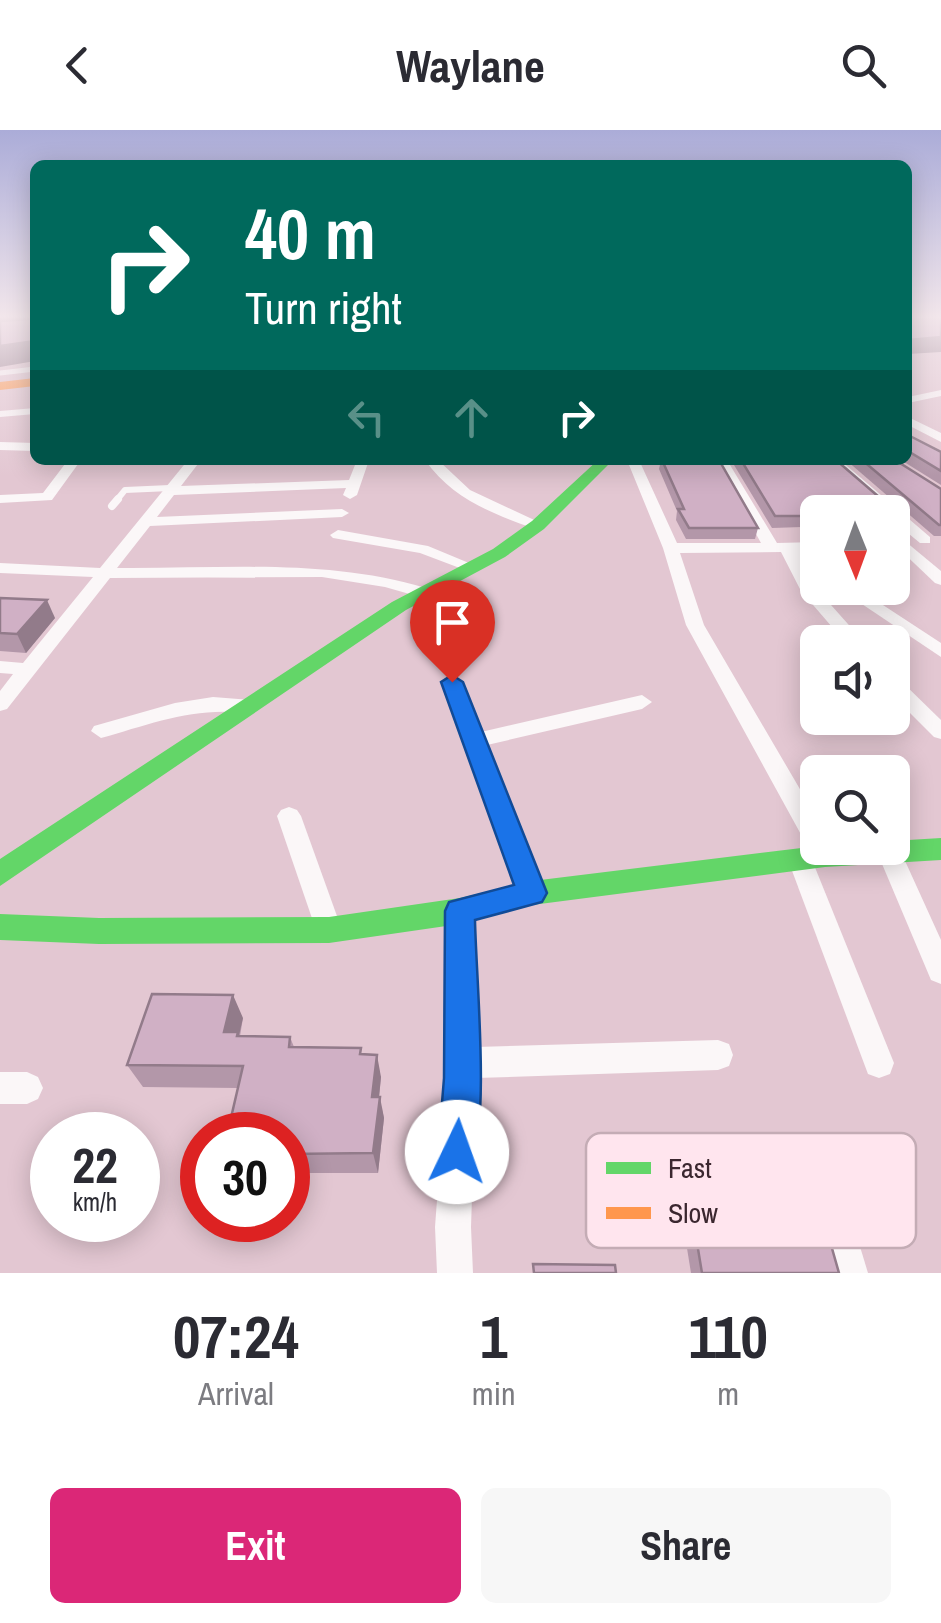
<!DOCTYPE html>
<html lang="en">
<head>
<meta charset="utf-8">
<style>
  :root { --surface:#fff; --page:#f7f7f7; --text:#2b2b33; --muted:#7c7c81; --accent:#db2777 }
  body { margin:0; font-family:"Archivo Narrow",sans-serif; background:var(--page); color:var(--text); height:100vh; display:flex; flex-direction:column; font-size:38px; white-space:nowrap }
  * { box-sizing:border-box; margin:0 }
  p { font-size:32px; color:var(--muted) }
  .icon { flex:none; width:55px; height:55px; fill:none; stroke:currentColor; stroke-width:2; stroke-linecap:round; stroke-linejoin:round }
  .map { position:relative; height:1143px; overflow:hidden }
  .drawer { display:flex; flex-direction:column; background:var(--surface); flex:1 }
  .drawer>* { flex:none }
  .banner { position:absolute; left:30px; top:30px; width:882px; height:305px; border-radius:15px; box-shadow:0 5px 25px #0003; background:#00695c; color:#fff; overflow:hidden }
  .needle { width:65px; rotate:179deg }
  .fabs { position:absolute; left:800px; top:365px; display:grid; gap:20px }
  .fabs a { display:grid; place-items:center; width:110px; height:110px; border-radius:15px; background:var(--surface); box-shadow:0 5px 25px #0003; font-size:50px }
  .speed { position:absolute; left:30px; top:982px; display:flex; gap:20px; font-size:50px; font-weight:700; text-align:center }
  .speed>* { display:grid; place-content:center; width:130px; height:130px; border-radius:50%; background:var(--surface); box-shadow:0 5px 25px #0003; line-height:1 }
  .speed small { font-size:25px; font-weight:400 }
  .speed .limit { border:15px solid #d22; background:#fff; color:#111 }
  .pin { position:absolute; display:grid; place-items:center; width:85px; height:85px; color:#fff; margin:-102px -42px; border-radius:50% 50% 50% 0; rotate:-45deg; box-shadow:0 0 10px #0007 }
  .pin .icon { rotate:45deg }
  .me { position:absolute; width:110px; margin:-55px; rotate:3deg; stroke-linejoin:round; filter:drop-shadow(0 0 8px #0008) }
  .turn { display:flex; align-items:center; gap:35px; height:210px; padding:0 50px; font-size:45px }
  .turn .icon { width:130px; height:130px; stroke-width:2.5 }
  .turn b { display:block; font-size:70px; line-height:85px }
  .lanes { display:flex; align-items:center; height:95px; padding:0 50px; background:#0003; justify-content:center; gap:50px; direction:ltr }
  .lanes .off { opacity:.35 }
  .eta { display:flex; justify-content:space-evenly; align-items:center; height:170px; text-align:center }
  .eta b { font-size:60px; font-weight:800; line-height:70px }
  .button { display:flex; gap:20px; margin-top:auto; padding:20px 50px }
  .button a { flex:1; height:115px; border-radius:15px; background:var(--accent); color:#fff; font-size:40px; font-weight:800; line-height:115px; text-align:center }
  .button a+a { background:var(--page); color:var(--text) }
  header { display:flex; justify-content:space-between; align-items:center; height:130px; padding:0 50px; background:var(--surface); font-size:45px; font-weight:800 }
  .map>svg:first-child { display:block }
  .lines { fill:none; stroke-linecap:round; stroke-linejoin:round }
  .lane-far2 { stroke:#fbf7f8; stroke-width:5 }
  .lane-far1 { stroke:#fbf7f8; stroke-width:6 }
  .lane { stroke:#fbf7f8; stroke-width:8 }
  .street { fill:#fbf7f8; fill-rule:evenodd }
  .fast { fill:#63d668; fill-rule:evenodd }
  .slow { fill:#ff974d; fill-rule:evenodd }
  .wall { fill:#b397a9 }
  .shaded-wall { fill:#927b8a }
  .building { fill:#d0b0c5; stroke:#927b8a; stroke-width:2.5 }
  .route { fill:#1a73e8; stroke:#114b97; stroke-width:2.5 }
  .key { fill:#ffe5ee; stroke:#c4acb5; stroke-width:2.5 }
  .key-label { font-size:28px; fill:#3b272f }
</style>
</head>
<body>
<header><svg class="icon" aria-label="back" viewBox="0 0 24 24"><path d="M15 5l-7 7 7 7"/></svg>Waylane<svg class="icon" aria-label="search" viewBox="0 0 24 24"><circle cx="10" cy="10" r="6"/><path d="M15 15l6 6"/></svg></header>
<div class="map">
<svg width="941" height="1143" viewBox="0 0 941 1143">
  <rect width="100%" height="100%" fill="#e3c7d2"/>
  <g class="lines">
    <path class="lane-far2" d="M0,243L35,239"/>
    <path class="lane-far1" d="M116,371L125,360L170,358"/>
    <path class="lane" d="M112,376L118,369"/>
    <g class="street">
      <path d="M941,260V266L908,273V267Z"/>
      <path d="M35,278V284L0,287V281Z"/>
      <path d="M908,287L941,303V312L908,295Z"/>
      <path d="M0,312L35,313V321L0,320Z"/>
      <path d="M68,330H81L52,370L0,373V365L43,363Z"/>
      <path d="M188,330H201L181,356L349,350L357,330H369L357,365L350,369L343,365L346,358L174,365L157,387L342,379L349,383L342,387L150,396L117,438C222,439 324,428 426,458L428,462L420,467L385,457L322,447L110,448L7,579L0,581V561L13,544L0,543V531L23,533L93,447L0,443V433L100,438Z"/>
      <path d="M425,330H438L470,360L545,395L538,399L533,398C490,383 452,368 425,330Z"/>
      <path d="M627,330H639L677,413H761L715,330H727L777,413L818,412V422H800L818,433V445L804,438L823,466L864,512H845L801,461L781,422L680,423L704,495L818,690V718L827,719L818,722L809,719L686,495L663,418Z"/>
      <path d="M826,330H840L930,407V413H920L892,390V382H884Z"/>
      <path d="M338,400L428,416L481,438L473,443L420,423L333,408L330,405Z"/>
      <path d="M900,407L941,441V455L935,453L895,415V409Z"/>
      <path d="M838,458H857L941,513V527Z"/>
      <path d="M452,546L462,552L481,602L642,565L652,572L642,579L487,615L545,763L541,771L532,774L523,771L519,763L442,552Z"/>
      <path d="M892,547L899,549L941,590V609L934,607L892,565Z"/>
      <path d="M213,567L251,570L261,577L251,584C198,575 151,594 101,608L91,601L94,596L175,573Z"/>
      <path d="M289,677L297,680L301,686L342,800L338,808L329,812L320,808L316,800L277,686L281,680Z"/>
      <path d="M892,713L901,722L941,810V854L931,850L877,722L879,718H892Z"/>
      <path d="M800,720L809,723L812,730L894,933L890,944L879,948L868,944L788,730L791,723Z"/>
      <path d="M460,770L469,773L473,781L476,917L718,910L729,914L733,925L729,936L718,940L476,948L471,1097L473,1143H437L435,1097L446,948L447,781L451,773Z"/>
      <path d="M0,942H27L38,947L43,958L38,969L27,974H0Z"/>
      <path d="M845,1105L858,1110L868,1143H832L827,1123L832,1110Z"/>
    </g>
    <g class="fast">
      <path d="M598,330H613L544,399L505,427L406,480L0,756V729L392,472L493,419L532,391Z"/>
      <path d="M941,708V730L825,737L532,775L460,794L329,813L99,814L0,810V784L99,788L329,787L460,768L532,751L818,716L892,718V711Z"/>
    </g>
    <path class="slow" d="M35,248V256L0,260V252Z"/>
  </g>
  <g class="wall">
    <path d="M908,305L941,322V355L901,330H908Z"/>
    <path d="M661,330H719L758,398L755,409H686L676,390L677,381L659,339Z"/>
    <path d="M731,330H836L895,382L892,389V382H818V410L811,408L802,397L772,398Z"/>
    <path d="M846,330H895L941,359V406H934Z"/>
    <path d="M0,468L55,488L26,523L0,521Z"/>
    <path d="M243,888L240,906L290,907L294,917L362,924L381,947L379,967L384,988L378,1043H288V1005L238,958L143,957L127,935Z"/>
    <path d="M680,1010L839,1143H691L672,1025Z"/>
  </g>
  <g class="shaded-wall">
    <path d="M0,186H32L35,195L0,198Z"/>
    <path d="M941,207V222L908,224V210Z"/>
    <path d="M35,211V231L0,237V216Z"/>
    <path d="M47,470L55,488L26,523L17,504Z"/>
    <path d="M233,865L243,888L239,905L248,924L224,902Z"/>
    <path d="M377,925L381,947L377,987L372,967Z"/>
    <path d="M380,967L384,988L378,1043L373,1023Z"/>
  </g>
  <g class="building">
    <path d="M32,186H35V211L0,216V191L30,189Z"/>
    <path d="M908,186H941V207L908,210Z"/>
    <path d="M908,305L941,322V341L908,321Z"/>
    <path d="M662,330H719L758,398H689L678,379H684Z"/>
    <path d="M741,330H836L886,373L893,374L895,382H818V397H815L806,386H775Z"/>
    <path d="M862,330H895L941,359V395H939Z"/>
    <path d="M0,468L47,470L17,504L0,503Z"/>
    <path d="M152,864L233,865L224,902H238L237,906L290,907L289,917L361,918L360,924L377,925L372,967H380L373,1023L288,1024V1005H227L243,936L127,935Z"/>
    <path d="M680,1010L802,1013L839,1143H702Z"/>
    <path d="M533,1134L615,1135L616,1143H534Z"/>
  </g>
  <linearGradient id="sky" x2="0" y2="1"><stop stop-color="#abacd8"/><stop offset="0.54" stop-color="#f2e6eb"/><stop offset="1" stop-color="#f2e6eb" stop-opacity="0"/></linearGradient>
  <rect width="941" height="346" fill="url(#sky)"/>
  <path class="route" d="M452,545L463,552L547,763L542,772L475,790C476,847 490,989 471,1036L457,1041L444,1036L438,1022L444,948L445,781L449,772L514,755L441,552Z"/>
  <rect x="586" y="1003" width="330" height="115" rx="15" class="key"/>
  <rect x="606" y="1032" width="45" height="12" fill="#63d668"/>
  <rect x="606" y="1077" width="45" height="12" fill="#ff974d"/>
  <g class="key-label">
    <text x="668" y="1048">Fast</text>
    <text x="668" y="1093">Slow</text>
  </g>
</svg>
<div class="fabs">
<a><svg class="needle" viewBox="-14 -14 28 28"><path d="M0-13l5 13h-10z" fill="#e53935"/><path d="M0 13l5-13h-10z" fill="#7c7c81"/></svg></a>
<a><svg class="icon" aria-label="sound" viewBox="0 0 24 24"><path d="M4 9h4l5-4v14l-5-4H4zM17 9q2 3 0 6"/></svg></a>
<a><svg class="icon" aria-label="search" viewBox="0 0 24 24"><circle cx="10" cy="10" r="6"/><path d="M15 15l6 6"/></svg></a>
</div>
<div class="speed"><div>22<small>km/h</small></div><div class="limit">30</div></div>
<div class="pin" style="left:452px;top:552px;background:#d93025"><svg class="icon" aria-label="arrive" viewBox="0 0 24 24"><path d="M6 21V4h12l-3 4 3 4H6"/></svg></div>
<svg class="me" style="left:457px;top:1022px" viewBox="-20 -20 40 40"><circle r="19" fill="#fff"/><path d="M0-13L10 11 0 6-10 11z" fill="#1a73e8"/></svg>
<div class="banner">
<div class="turn"><svg class="icon" aria-label="right" viewBox="0 0 24 24"><path d="M7 20v-9h11M14 6l5 5-5 5"/></svg><div><b>40 m</b>Turn right</div></div>
<div class="lanes"><svg class="icon off" aria-label="left" viewBox="0 0 24 24"><path d="M17 20v-9H6M10 6l-5 5 5 5"/></svg><svg class="icon off" aria-label="ahead" viewBox="0 0 24 24"><path d="M12 20V5M6 11l6-6 6 6"/></svg><svg class="icon" aria-label="right" viewBox="0 0 24 24"><path d="M7 20v-9h11M14 6l5 5-5 5"/></svg></div>
</div>
</div>
<section class="drawer">
<div class="eta">
<div><b>07:24</b><p>Arrival</p></div>
<div><b>1</b><p>min</p></div>
<div><b>110</b><p>m</p></div>
</div>
<div class="button"><a>Exit</a><a>Share</a></div>
</section>
</body>
</html>
